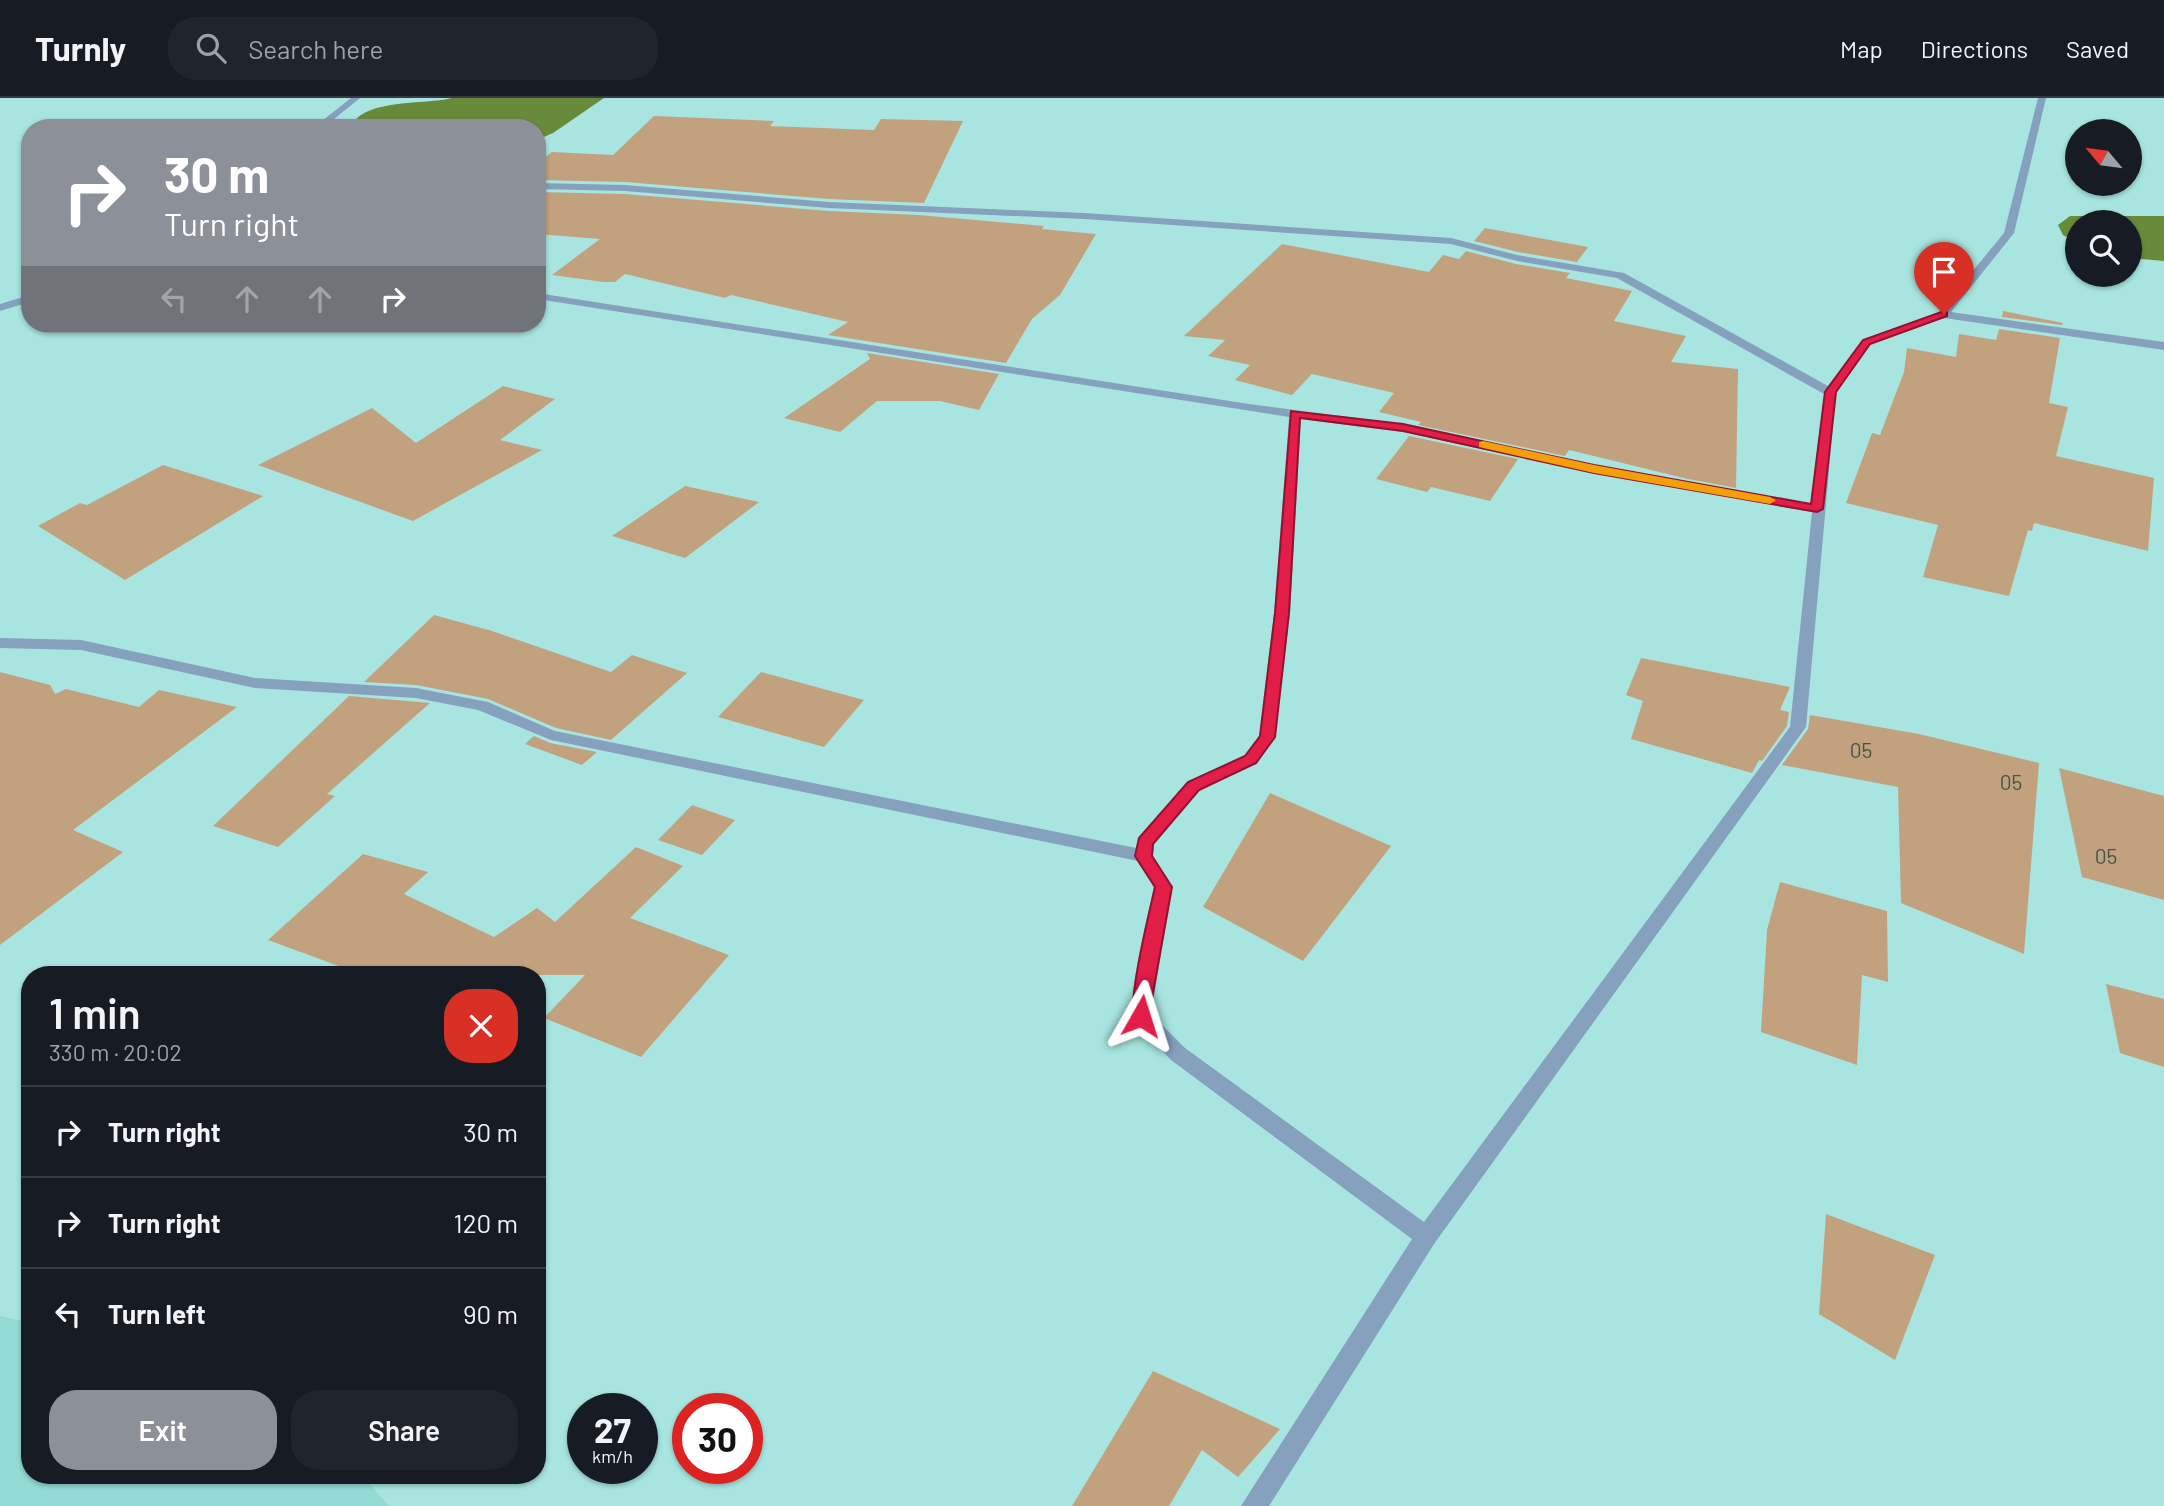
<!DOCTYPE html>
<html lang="en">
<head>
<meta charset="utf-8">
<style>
  :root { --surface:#171b24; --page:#20242c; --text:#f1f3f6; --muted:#9ea1a6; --line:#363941; --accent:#8c9099 }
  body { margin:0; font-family:Barlow,sans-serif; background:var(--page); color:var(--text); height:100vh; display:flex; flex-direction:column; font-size:26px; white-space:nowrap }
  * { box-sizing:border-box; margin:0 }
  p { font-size:23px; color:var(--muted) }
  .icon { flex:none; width:38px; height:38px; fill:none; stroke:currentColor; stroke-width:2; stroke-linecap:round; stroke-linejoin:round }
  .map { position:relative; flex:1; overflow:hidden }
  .sheet { position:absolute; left:21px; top:868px; width:525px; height:518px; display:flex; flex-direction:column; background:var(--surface); border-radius:28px; box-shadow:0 2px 5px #0004 }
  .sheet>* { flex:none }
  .top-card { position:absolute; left:21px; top:21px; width:525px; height:214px; border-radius:28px; box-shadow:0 2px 5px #0004; background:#8c9099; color:#fff; overflow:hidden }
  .needle { width:46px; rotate:299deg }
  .fabs { position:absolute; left:2065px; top:21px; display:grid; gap:14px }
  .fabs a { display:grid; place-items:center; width:77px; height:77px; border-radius:50%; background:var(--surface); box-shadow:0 2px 5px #0004; font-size:35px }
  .speed { position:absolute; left:567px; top:1295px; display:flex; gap:14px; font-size:35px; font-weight:700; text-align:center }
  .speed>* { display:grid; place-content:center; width:91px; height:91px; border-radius:50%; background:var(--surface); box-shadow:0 2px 5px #0004; line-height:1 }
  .speed small { font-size:18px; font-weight:400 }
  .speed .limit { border:10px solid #d22; background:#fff; color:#111 }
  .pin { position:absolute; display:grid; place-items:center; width:60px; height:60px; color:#fff; margin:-72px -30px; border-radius:50% 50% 50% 0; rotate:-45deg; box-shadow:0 0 7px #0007 }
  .pin .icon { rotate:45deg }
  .me { position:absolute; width:77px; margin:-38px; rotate:6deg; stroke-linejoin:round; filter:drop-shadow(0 0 5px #0008) }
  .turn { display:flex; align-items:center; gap:24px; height:147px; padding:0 28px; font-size:32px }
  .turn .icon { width:91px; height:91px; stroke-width:2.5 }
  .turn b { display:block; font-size:49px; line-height:60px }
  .lanes { display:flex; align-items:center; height:66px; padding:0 28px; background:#0003; justify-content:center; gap:35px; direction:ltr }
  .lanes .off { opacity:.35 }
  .round { display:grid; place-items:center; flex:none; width:74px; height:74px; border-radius:28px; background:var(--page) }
  .head { display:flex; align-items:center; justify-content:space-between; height:119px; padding:0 28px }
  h1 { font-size:42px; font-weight:600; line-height:52px }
  .button { display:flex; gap:14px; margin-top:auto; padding:14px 28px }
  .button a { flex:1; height:80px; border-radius:28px; background:var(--accent); color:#fff; font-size:28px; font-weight:600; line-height:80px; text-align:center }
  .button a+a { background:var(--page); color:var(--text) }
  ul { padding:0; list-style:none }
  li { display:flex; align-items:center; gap:21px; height:91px; padding:0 28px; border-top:2px solid var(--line) }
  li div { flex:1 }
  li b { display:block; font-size:26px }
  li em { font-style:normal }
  header { display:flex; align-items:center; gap:42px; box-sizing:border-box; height:98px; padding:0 35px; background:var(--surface); border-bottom:2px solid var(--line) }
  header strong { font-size:33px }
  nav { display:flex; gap:38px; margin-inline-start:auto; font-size:24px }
  .search { width:490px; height:63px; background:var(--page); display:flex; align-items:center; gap:18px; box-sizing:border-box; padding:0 24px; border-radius:28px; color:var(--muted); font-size:26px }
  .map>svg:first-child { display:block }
  .built { fill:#94dbd6 }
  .water { fill:#678b3a }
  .building { fill:#c2a27e }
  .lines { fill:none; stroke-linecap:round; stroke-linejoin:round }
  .street { fill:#85a1be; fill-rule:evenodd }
  .route { fill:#e11d48; stroke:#92132f; stroke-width:2 }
  .slow { fill:#f59e0b }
  .labels { text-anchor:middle; stroke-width:6; stroke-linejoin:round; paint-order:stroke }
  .number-label { font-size:21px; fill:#485349 }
</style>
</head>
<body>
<header>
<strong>Turnly</strong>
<div class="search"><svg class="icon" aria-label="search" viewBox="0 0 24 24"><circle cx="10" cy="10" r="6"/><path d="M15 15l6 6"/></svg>Search here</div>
<nav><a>Map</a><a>Directions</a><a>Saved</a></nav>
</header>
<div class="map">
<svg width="2164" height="1408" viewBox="0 0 2164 1408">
  <rect width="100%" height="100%" fill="#a8e5e0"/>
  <path class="built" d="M0,1218L30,1225V1377H362L389,1408H0Z"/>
  <g class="water">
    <path d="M452,0H604L553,35L537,42V30L351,29C363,0 426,7 452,0Z"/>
    <path d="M2070,118H2164V163L2130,160V124H2077V144L2063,137L2058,127Z"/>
  </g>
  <g class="building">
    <path d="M654,18L774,23L770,28L874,32L881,21L963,23L924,105L829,101L625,84L537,82V66L552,54L613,57Z"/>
    <path d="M537,94L625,96L829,113L919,117L1044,128L1042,131L1096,136L1060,197L1032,221L1006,265L828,237L848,224L731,197L725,200L625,176L615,184H604L552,177L600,141L537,136Z"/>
    <path d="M1485,130L1588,149L1577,164L1518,154L1474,143Z"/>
    <path d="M1282,146L1429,174L1443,157L1459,161L1466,153L1516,166L1570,175L1566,180L1632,193L1614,223L1686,238L1671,264L1738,271L1736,390L1688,381L1569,352L1565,358L1418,327L1421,324L1379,314L1394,295L1312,276L1292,297L1235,282L1250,267L1208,258L1225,242L1184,238Z"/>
    <path d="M2003,213L2063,225L2062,227L2002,219Z"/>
    <path d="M1999,231L2060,240L2049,305L2068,309L2056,358L2154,380L2148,453L2034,425L2032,433L2028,432L2009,498L1923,479L1938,427L1846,405L1872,335L1880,337L1904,274L1907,250L1956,259L1959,236L1996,242Z"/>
    <path d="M867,255L999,276L979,312L940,303H877L840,334L784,320L870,261Z"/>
    <path d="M503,288L555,301L500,342L542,352L413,423L258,367L372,310L416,345Z"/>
    <path d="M1409,338L1518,361L1490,403L1431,389L1427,394L1376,381Z"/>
    <path d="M163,367L263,398L125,482L38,428L80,405L87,407Z"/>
    <path d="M685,388L759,404L685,460L612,438Z"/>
    <path d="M434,517L492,533L611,574L632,557L687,575L611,642L556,630L488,601L416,587L364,584Z"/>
    <path d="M1641,560L1790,589L1780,612L1789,614L1787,628L1762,663L1759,662L1752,675L1631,641L1643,603L1626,597Z"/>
    <path d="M0,574L50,587L55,596L66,591L139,609L159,592L237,609L73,732L123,754L0,847Z"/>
    <path d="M761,574L864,602L824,649L718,619Z"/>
    <path d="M349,598L430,605L327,696L335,698L278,749L213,728Z"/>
    <path d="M1810,617L1919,636L2039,665L2024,856L1901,805L1898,689L1782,667L1808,631Z"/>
    <path d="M534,638L550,645L597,654L582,667L525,646Z"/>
    <path d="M2059,670L2164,698V802L2082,779Z"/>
    <path d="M1270,695L1391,748L1303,863L1203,809Z"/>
    <path d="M692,707L735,722L702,757L658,742Z"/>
    <path d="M636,749L683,768L630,820L729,857L641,959L544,920L585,877H363L268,842L363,756L428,774L404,796L494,839L537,810L555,824Z"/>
    <path d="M1780,784L1887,813L1888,884L1862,877L1857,967L1761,934L1767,832Z"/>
    <path d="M2106,886L2164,901V969L2120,955Z"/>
    <path d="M1826,1116L1935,1157L1895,1262L1819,1216Z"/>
    <path d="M1153,1273L1280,1331L1238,1379L1202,1352L1169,1408H1072Z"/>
  </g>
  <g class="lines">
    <g class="street">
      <path d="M351,0H360L323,30H313Z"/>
      <path d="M2038,0H2046L2014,135L1951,214L2164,244V252L1944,220L1871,246L1836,294L1806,629L1434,1146L1269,1408H1241L1412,1141L1171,962L1134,924C1125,908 1149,812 1154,789L1138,763L551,642L478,612L416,600L255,590L81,552L0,550V540L81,542L255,580L416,590L488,604L555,633L1136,750L1139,740L1187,684L1245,658L1259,639L1274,515L1289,319L537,201V195L1249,306L1403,326L1594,367L1812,406L1824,296L1617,180L1517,163L1451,146L1084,121L829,110L625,93L537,91V85L625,87L829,104L1084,115L1451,140L1517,157L1624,175L1828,288L1863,242L1939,214L2004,135ZM1301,321L1403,334L1594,375L1812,414L1790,629L1424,1124L1185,950L1151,916L1172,789L1153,758L1154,745L1199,692L1257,666L1275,639L1290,515Z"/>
      <path d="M30,197V204L0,213V206Z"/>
    </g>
  </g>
  <path class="route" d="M1944,213L1947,214V218L1870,246L1836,294L1823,411L1817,414L1594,375L1403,333L1300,320L1289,515L1275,639L1256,665L1199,692L1153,746L1152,758L1172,789L1148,923H1135C1126,907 1150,812 1155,789L1135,758L1139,740L1188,684L1245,658L1260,638L1275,515L1291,313L1403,326L1594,367L1811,406L1825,294L1863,242Z"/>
  <path class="slow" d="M1483,343L1594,367L1770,399L1776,402L1770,406L1594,375L1479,349V344Z"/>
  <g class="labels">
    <g class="number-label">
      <text x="1861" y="660">05</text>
      <text x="2011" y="692">05</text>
      <text x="2106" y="766">05</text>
    </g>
  </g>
</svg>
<div class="fabs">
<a><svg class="needle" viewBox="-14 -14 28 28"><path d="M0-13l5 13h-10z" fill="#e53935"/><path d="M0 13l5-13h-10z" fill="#9ea1a6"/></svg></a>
<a><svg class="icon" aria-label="search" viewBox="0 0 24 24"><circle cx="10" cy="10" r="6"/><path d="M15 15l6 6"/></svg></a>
</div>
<div class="speed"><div>27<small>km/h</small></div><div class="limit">30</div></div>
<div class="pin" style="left:1944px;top:216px;background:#d93025"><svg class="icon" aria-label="arrive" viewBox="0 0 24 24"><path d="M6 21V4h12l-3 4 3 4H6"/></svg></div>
<svg class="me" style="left:1141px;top:918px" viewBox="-20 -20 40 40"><path d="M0-17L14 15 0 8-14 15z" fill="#e11d48" stroke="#fff" stroke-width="4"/></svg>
<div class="top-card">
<div class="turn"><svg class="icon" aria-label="right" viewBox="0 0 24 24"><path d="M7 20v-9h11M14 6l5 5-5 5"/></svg><div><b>30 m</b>Turn right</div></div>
<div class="lanes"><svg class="icon off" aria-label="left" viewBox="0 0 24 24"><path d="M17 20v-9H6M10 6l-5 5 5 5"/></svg><svg class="icon off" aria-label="ahead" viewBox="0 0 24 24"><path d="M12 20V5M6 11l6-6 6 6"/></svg><svg class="icon off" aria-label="ahead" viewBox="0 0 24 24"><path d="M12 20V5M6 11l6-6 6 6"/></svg><svg class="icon" aria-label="right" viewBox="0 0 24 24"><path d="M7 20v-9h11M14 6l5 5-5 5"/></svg></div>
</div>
<section class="sheet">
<div class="head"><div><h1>1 min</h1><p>330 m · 20:02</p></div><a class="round" style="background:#d93025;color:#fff"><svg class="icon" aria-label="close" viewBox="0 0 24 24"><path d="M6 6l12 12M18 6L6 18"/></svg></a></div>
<ul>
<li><svg class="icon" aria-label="right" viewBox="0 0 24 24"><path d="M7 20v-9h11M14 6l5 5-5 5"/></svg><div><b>Turn right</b></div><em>30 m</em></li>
<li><svg class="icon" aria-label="right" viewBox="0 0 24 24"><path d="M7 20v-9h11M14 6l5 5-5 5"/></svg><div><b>Turn right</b></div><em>120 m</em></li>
<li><svg class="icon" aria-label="left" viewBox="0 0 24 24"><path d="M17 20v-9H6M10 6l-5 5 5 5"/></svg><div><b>Turn left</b></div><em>90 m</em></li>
</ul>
<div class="button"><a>Exit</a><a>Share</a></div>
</section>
</div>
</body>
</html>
